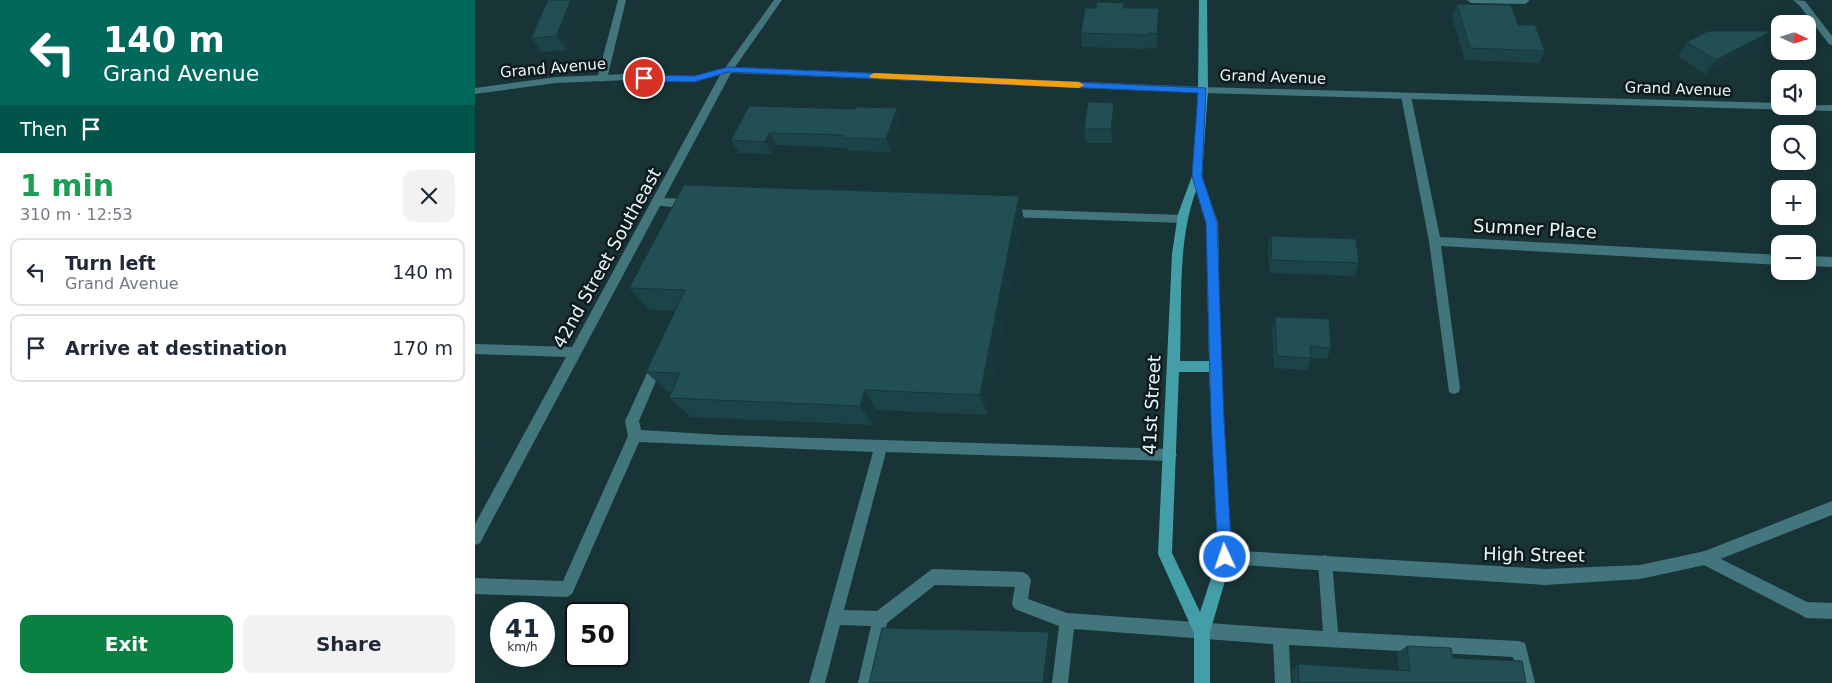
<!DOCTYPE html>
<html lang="en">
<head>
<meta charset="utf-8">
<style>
  :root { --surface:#fff; --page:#f2f2f3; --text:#1f2937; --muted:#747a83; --line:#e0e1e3; --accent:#0b8043 }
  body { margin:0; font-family:"DejaVu Sans",sans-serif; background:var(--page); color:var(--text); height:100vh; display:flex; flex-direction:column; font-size:19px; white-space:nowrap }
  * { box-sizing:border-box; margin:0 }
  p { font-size:16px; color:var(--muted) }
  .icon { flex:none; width:28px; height:28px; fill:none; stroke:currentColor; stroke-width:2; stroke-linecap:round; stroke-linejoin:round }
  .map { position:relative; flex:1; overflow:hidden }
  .drawer { display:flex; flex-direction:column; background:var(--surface); width:475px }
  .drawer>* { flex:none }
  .top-card { background:#00695c; color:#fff; overflow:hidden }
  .needle { width:32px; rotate:94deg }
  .fabs { position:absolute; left:1296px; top:15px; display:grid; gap:10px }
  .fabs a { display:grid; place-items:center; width:45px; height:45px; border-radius:10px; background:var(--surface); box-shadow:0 2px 12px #0003; font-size:25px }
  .speed { position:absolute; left:15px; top:602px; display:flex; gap:10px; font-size:25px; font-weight:700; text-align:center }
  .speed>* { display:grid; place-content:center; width:65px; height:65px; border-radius:50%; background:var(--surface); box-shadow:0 2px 12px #0003; line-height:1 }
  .speed small { font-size:12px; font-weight:400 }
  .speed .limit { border:2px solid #111; border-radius:8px; background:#fff; color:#111 }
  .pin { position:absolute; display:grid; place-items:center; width:42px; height:42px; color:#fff; margin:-21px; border:2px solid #fff; border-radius:50%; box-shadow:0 1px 5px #0007 }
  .me { position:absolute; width:55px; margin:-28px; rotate:357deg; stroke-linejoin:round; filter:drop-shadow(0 0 4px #0008) }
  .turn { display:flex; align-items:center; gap:18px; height:105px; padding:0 20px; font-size:22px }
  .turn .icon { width:65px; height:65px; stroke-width:2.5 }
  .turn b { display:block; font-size:35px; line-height:42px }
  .then { display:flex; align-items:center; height:48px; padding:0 20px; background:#0003; gap:10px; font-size:19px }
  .round { display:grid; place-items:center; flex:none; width:52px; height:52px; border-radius:10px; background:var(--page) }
  .overview { display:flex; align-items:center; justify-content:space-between; height:85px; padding:0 20px }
  h1 { font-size:30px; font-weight:700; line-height:38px; color:#1e9e55 }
  .primary-button { display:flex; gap:10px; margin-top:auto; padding:10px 20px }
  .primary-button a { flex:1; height:58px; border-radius:10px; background:var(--accent); color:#fff; font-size:20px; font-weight:700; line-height:58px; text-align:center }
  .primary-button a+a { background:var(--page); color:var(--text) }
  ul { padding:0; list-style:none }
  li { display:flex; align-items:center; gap:15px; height:68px; margin:0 10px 8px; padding:0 10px; border:2px solid var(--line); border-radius:10px }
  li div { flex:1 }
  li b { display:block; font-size:19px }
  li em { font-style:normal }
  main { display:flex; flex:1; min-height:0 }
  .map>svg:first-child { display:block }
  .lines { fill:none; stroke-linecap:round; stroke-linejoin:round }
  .lane { fill:#42767c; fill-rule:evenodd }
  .street { fill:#42767c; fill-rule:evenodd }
  .secondary { fill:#449ea7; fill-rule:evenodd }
  .wall { fill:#1c4448 }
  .shaded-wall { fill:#17373b }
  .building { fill:#214f54; stroke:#17373b }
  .route { fill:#1a73e8; stroke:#114b97 }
  .slow { fill:#f59e0b }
  .labels { text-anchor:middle; stroke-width:5; stroke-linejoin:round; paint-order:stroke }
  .far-street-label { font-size:15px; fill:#e8f8fa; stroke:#0e1a1b }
  .street-label { font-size:18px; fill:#e8f8fa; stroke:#0e1a1b }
</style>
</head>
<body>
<main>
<section class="drawer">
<div class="top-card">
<div class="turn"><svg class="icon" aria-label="left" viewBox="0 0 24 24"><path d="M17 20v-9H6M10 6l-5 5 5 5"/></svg><div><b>140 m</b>Grand Avenue</div></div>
<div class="then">Then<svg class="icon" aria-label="arrive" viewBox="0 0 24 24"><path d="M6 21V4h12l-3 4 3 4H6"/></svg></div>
</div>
<div class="overview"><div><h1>1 min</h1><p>310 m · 12:53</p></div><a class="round"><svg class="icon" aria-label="close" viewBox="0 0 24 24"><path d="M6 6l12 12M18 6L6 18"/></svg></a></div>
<ul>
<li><svg class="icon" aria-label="left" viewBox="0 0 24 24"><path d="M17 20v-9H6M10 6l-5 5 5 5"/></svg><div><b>Turn left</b><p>Grand Avenue</p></div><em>140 m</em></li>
<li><svg class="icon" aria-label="arrive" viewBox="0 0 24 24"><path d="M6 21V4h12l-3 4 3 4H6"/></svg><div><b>Arrive at destination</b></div><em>170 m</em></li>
</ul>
<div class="primary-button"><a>Exit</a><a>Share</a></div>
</section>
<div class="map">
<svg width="1357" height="683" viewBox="0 0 1357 683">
  <rect width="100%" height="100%" fill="#183437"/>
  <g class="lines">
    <g class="lane">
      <path d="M143,0H151L132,79L127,82L122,79Z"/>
      <path d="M992,0H1054V1L1050,4L996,3Z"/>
      <path d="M1318,0L1330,1L1357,36V45L1354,44L1324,5Z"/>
      <path d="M931,93L936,96L965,237L1305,255V265L966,246L985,388L984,392L979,394L974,392L954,241L926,96Z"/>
      <path d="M183,198L215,199L221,203C215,209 183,208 177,202Z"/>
      <path d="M532,209L707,215L713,219L707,223L532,217L526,213Z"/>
      <path d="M1332,256L1357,257V267L1332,266Z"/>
      <path d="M183,357L187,358L189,362L164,421L166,430L248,435L695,449L700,451L702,455L700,459L695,461L411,452L369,610L402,611L457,569L548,572L553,575L556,580L553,599L592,613L848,631L843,562L845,557L850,555L855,557L857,562L863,632L1044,641L1050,643L1060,683H1044L1038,657L814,645L816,683H800L798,644L599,629L593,683H577L584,626L540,609L537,604L540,587L460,585L412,623L399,683H383L396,626L365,625L350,683H334L398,452L164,442L97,594L92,597L0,594V578L88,581L153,436L150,421L179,358Z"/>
      <path d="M1230,551L1332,602L1357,603V619L1331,618L1326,615L1225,563L1223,558L1225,553Z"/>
    </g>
    <g class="street">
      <path d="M299,0H307L260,67L728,87L1305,103V106L1357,105V111L728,93L256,73L5,543L0,545V524L91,357L0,354V344L97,347L245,75L219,82L153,80L81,83L0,94V88L81,77L153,74L219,76L250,68Z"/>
      <path d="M1357,501V515L1230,565L1165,579L1070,585L750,564L745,562L743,557L745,552L750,550L1070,569L1165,565L1230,551Z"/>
    </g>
    <path class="secondary" d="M724,0H732L733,90L727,176L743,223L746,367L757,557L735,632V683H719V633L683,554L697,254L703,214L717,176L723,90ZM721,191L731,223L734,361H705C707,307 702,242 721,191ZM704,372H734L743,557L725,612L697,553Z"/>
  </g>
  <g class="wall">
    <path d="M73,0H111L92,50L67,52L56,38Z"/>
    <path d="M982,4L1043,25L1070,51L1064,63L990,60L977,17Z"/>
    <path d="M621,8H684L682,48L673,47V49L607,47L606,33Z"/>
    <path d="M1293,33L1282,47L1230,74L1203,56L1212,42Z"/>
    <path d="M422,108L426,121L416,152L374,151L373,148L301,145L297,154L264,153L256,140L380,109Z"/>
    <path d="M640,117L637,143H611L609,129Z"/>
    <path d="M544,196L549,220L513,415L402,410L398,425L216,417L194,398L197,392H193L171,372L200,311L175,310L154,288Z"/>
    <path d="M796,236L884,263L880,276L795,273L793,249Z"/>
    <path d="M800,317L856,348L852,359L836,358L832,370L799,368L797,329Z"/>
    <path d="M932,646L978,658L1051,683H818L817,671L823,664L924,670L922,653Z"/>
  </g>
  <g class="shaded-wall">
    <path d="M96,0H111L92,50L81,36Z"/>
    <path d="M684,8V23L682,48V34Z"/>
    <path d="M1293,33L1282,47L1230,74L1241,60Z"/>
    <path d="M639,103L640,117L637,143L636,129Z"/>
    <path d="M422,108L426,121L416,152L411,139Z"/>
    <path d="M294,133L301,145L297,154L290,142Z"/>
    <path d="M544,196L549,220L513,415L505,395Z"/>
    <path d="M390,390L402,410L398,425L385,406Z"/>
    <path d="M0,432L12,439L0,458Z"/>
    <path d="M574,632L578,641L573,683H568Z"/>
  </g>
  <g class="building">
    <path d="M73,0H96L81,36L56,38Z"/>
    <path d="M622,2L649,3L648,8H684L682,34L673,33V35L606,33L610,8H621Z"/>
    <path d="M982,4L1036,5L1043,25H1060L1070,51L995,48Z"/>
    <path d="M1233,31H1293V33L1241,60L1212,42Z"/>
    <path d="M613,102L639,103L636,129H609Z"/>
    <path d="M274,106L380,109L381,107L422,108L411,139L368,138L369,135L294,133L290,142L256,140Z"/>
    <path d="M209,185L544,196L505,395L390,390L385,406L194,398L205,373L171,372L210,290L154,288Z"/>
    <path d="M796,236L881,239L884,263L797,260Z"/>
    <path d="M800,317L854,319L856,348L835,346L836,358L802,356Z"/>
    <path d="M407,628L574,632L568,683H394Z"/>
    <path d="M932,646L976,648L978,658L1047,661L1051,683H824L823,664L935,671Z"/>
  </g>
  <path class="route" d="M253,67L731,88L727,176L742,223L749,420L757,557L755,561L750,563L745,561L743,557L736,420L731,223L717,176L723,93L253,72L219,82L169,81L165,78L169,75L219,76Z"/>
  <path class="slow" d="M399,73L604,82L609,85L604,88L396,78L394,76Z"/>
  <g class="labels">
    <g class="far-street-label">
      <text transform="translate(78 68) rotate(-5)" y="5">Grand Avenue</text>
      <text transform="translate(798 77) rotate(2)" y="5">Grand Avenue</text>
      <text transform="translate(1203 89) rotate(2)" y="5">Grand Avenue</text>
    </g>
    <g class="street-label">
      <text transform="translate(1060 229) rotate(3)" y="6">Sumner Place</text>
      <text transform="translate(132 258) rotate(-61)" y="6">42nd Street Southeast</text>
      <text transform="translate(677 405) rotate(-87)" y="6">41st Street</text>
      <text transform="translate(1059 555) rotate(1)" y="6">High Street</text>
    </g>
  </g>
</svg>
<div class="fabs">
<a><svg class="needle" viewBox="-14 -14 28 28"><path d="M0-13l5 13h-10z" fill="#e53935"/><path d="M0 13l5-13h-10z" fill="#747a83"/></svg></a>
<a><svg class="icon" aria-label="sound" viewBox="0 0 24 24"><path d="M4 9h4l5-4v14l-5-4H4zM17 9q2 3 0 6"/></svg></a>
<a><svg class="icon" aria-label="search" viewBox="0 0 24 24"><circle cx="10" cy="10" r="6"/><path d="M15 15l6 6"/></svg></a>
<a>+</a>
<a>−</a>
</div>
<div class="speed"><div>41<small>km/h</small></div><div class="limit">50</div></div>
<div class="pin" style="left:169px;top:78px;background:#d93025"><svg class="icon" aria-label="arrive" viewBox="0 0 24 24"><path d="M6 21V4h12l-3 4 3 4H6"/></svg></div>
<svg class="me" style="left:750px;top:557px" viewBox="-20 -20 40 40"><circle r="17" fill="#1a73e8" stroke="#fff" stroke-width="3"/><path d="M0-11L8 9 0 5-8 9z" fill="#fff"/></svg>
</div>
</main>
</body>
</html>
